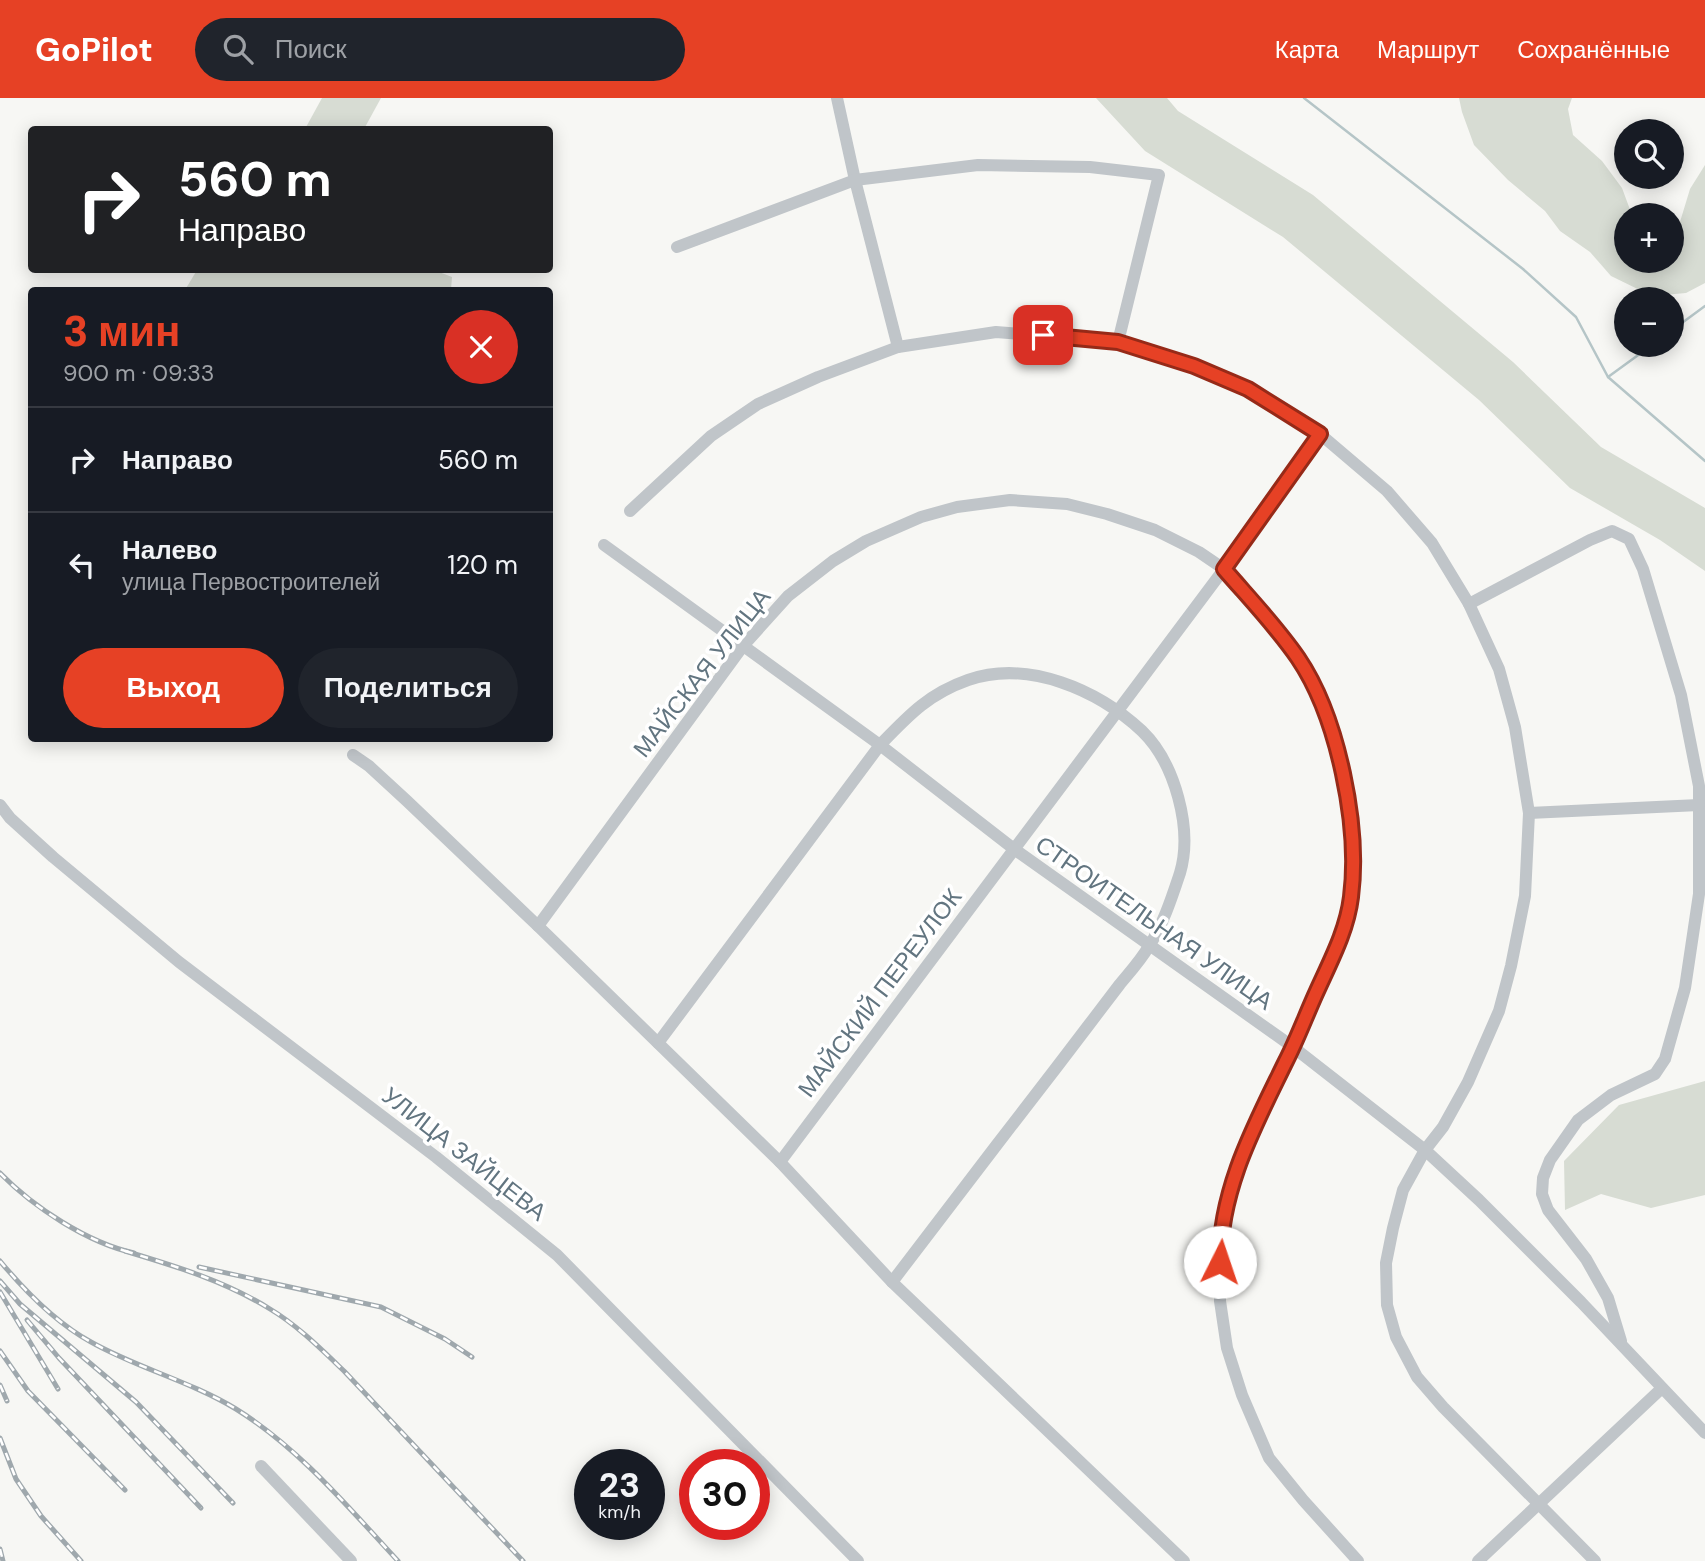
<!DOCTYPE html>
<html lang="ru">
<head>
<meta charset="utf-8">
<style>
  :root { --surface:#171b24; --page:#20242c; --text:#f1f3f6; --muted:#9ea1a6; --line:#363941; --accent:#e64125 }
  body { margin:0; font-family:"DM Sans",sans-serif; background:var(--page); color:var(--text); height:100vh; display:flex; flex-direction:column; font-size:26px; white-space:nowrap }
  * { box-sizing:border-box; margin:0 }
  p { font-size:23px; color:var(--muted) }
  .icon { flex:none; width:38px; height:38px; fill:none; stroke:currentColor; stroke-width:2; stroke-linecap:round; stroke-linejoin:round }
  .map { position:relative; flex:1; overflow:hidden }
  .drawer { position:absolute; left:28px; top:189px; width:525px; height:455px; display:flex; flex-direction:column; background:var(--surface); border-radius:7px; box-shadow:0 4px 18px #0003 }
  .drawer>* { flex:none }
  .top-card { position:absolute; left:28px; top:28px; width:525px; height:147px; border-radius:7px; box-shadow:0 4px 18px #0003; background:#202124; color:#fff; overflow:hidden }
  .buttons { position:absolute; left:1614px; top:21px; display:grid; gap:14px }
  .buttons a { display:grid; place-items:center; width:70px; height:70px; border-radius:50%; background:var(--surface); box-shadow:0 4px 18px #0003; font-size:35px }
  .speed { position:absolute; left:574px; top:1351px; display:flex; gap:14px; font-size:35px; font-weight:700; text-align:center }
  .speed>* { display:grid; place-content:center; width:91px; height:91px; border-radius:50%; background:var(--surface); box-shadow:0 4px 18px #0003; line-height:1 }
  .speed small { font-size:18px; font-weight:400 }
  .speed .limit { border:10px solid #d22; background:#fff; color:#111 }
  .pin { position:absolute; display:grid; place-items:center; width:60px; height:60px; color:#fff; margin:-30px; border-radius:14px; box-shadow:0 4px 10px #0006 }
  .me { position:absolute; width:77px; margin:-38px; rotate:4deg; stroke-linejoin:round; filter:drop-shadow(0 0 5px #0008) }
  .turn { display:flex; align-items:center; gap:24px; height:147px; padding:0 35px; font-size:32px }
  .turn .icon { width:91px; height:91px; stroke-width:2.5 }
  .turn b { display:block; font-size:49px; line-height:60px }
  .round { display:grid; place-items:center; flex:none; width:74px; height:74px; border-radius:37px; background:var(--page) }
  .overview { display:flex; align-items:center; justify-content:space-between; height:119px; padding:0 35px }
  h1 { font-size:42px; font-weight:800; line-height:52px; color:var(--accent) }
  .action { display:flex; gap:14px; margin-top:auto; padding:14px 35px }
  .action a { flex:1; height:80px; border-radius:42px; background:var(--accent); color:#fff; font-size:28px; font-weight:800; line-height:80px; text-align:center }
  .action a+a { background:var(--page); color:var(--text) }
  ul { padding:0; list-style:none }
  li { display:flex; align-items:center; gap:21px; height:105px; padding:0 35px; border-top:2px solid var(--line) }
  li div { flex:1 }
  li b { display:block; font-size:26px }
  li em { font-style:normal }
  header { display:flex; align-items:center; gap:42px; box-sizing:border-box; height:98px; padding:0 35px; background:var(--accent); color:#fff }
  header strong { font-size:33px }
  nav { display:flex; gap:38px; margin-inline-start:auto; font-size:24px }
  .search { width:490px; height:63px; background:var(--page); display:flex; align-items:center; gap:18px; box-sizing:border-box; padding:0 24px; border-radius:38px; color:var(--muted); font-size:26px }
  .map>svg:first-child { display:block }
  .green { fill:#d7dcd3 }
  .lines { fill:none; stroke-linecap:round; stroke-linejoin:round }
  .stream { stroke:#b5c5c7; stroke-width:2.5 }
  .minor { stroke:#c0c5c9; stroke-width:12 }
  .rail-casing { stroke:#9fa8ad; stroke-width:5 }
  .rail { stroke:#fff; stroke-width:2.5; stroke-dasharray:8; stroke-linecap:butt }
  .route-casing { stroke:#962a18; stroke-width:18 }
  .route { stroke:#e64125; stroke-width:12 }
  .labels { text-anchor:middle; stroke-width:7; stroke-linejoin:round; paint-order:stroke }
  .street-label { font-size:24px; fill:#627580; stroke:#fff }
</style>
</head>
<body>
<header>
<strong>GoPilot</strong>
<div class="search"><svg class="icon" aria-label="search" viewBox="0 0 24 24"><circle cx="10" cy="10" r="6"/><path d="M15 15l6 6"/></svg>Поиск</div>
<nav><a>Карта</a><a>Маршрут</a><a>Сохранённые</a></nav>
</header>
<div class="map">
<svg width="1705" height="1463" viewBox="0 0 1705 1463">
  <rect width="100%" height="100%" fill="#f7f7f4"/>
  <g class="green">
    <path d="M322,0H381L364,31H305Z"/>
    <path d="M1096,0H1167L1178,13L1313,97L1513,264L1601,349L1705,410V473L1660,442L1570,390L1479,302L1283,139L1145,53Z"/>
    <path d="M1459,0H1572L1568,11L1573,37L1602,63L1622,90L1632,117H1626V163H1671V139L1676,137L1690,91L1705,67V185L1686,195L1652,198L1611,178L1590,154L1560,133L1545,113L1508,82L1474,47L1462,14Z"/>
    <path d="M197,172H434L452,179L451,192H185Z"/>
    <path d="M1705,983V1097L1651,1110L1601,1096L1565,1112L1564,1063L1619,1007Z"/>
  </g>
  <g class="lines">
    <g class="stream">
      <path d="M1304,0L1523,171L1576,219L1608,279L1705,363"/>
      <path d="M1671,233L1705,208"/>
      <path d="M1608,279L1652,247"/>
    </g>
    <g class="minor">
      <path d="M837,0L855,82L898,249"/>
      <path d="M677,149L855,82L978,67L1090,69L1159,77L1118,244"/>
      <path d="M630,413L711,338L758,306L818,279L898,249L996,234L1118,244L1194,268L1248,291L1320,336L1387,393L1432,445L1469,506L1499,571L1515,629L1529,715L1525,798L1511,868L1499,913L1468,984L1443,1029L1425,1052L1403,1092L1393,1130L1386,1165L1387,1207L1396,1239L1417,1279L1443,1309L1595,1463"/>
      <path d="M604,447L880,647L1014,751L1293,949L1425,1052L1479,1102L1581,1204L1705,1335"/>
      <path d="M1469,506L1590,442L1612,433L1629,441L1643,471L1681,597L1699,688V796L1685,890L1665,961L1655,976L1611,997L1578,1022L1550,1062L1543,1080L1542,1096L1548,1112L1586,1161L1608,1200L1621,1243"/>
      <path d="M353,657L369,668L407,703L538,828L780,1064L892,1184L1184,1463"/>
      <path d="M0,707L10,720L53,759L179,864L436,1059L557,1157L858,1463"/>
      <path d="M1529,715L1699,707"/>
      <path d="M538,828L743,548L788,498L833,463L866,443L921,419L957,409L1010,402L1067,406L1107,416L1155,432L1199,454L1224,471L1267,518L1300,563L1327,616L1346,692L1353,741L1351,800L1339,846L1293,949L1241,1054L1227,1102L1220,1144V1203L1227,1250L1242,1297L1269,1360L1303,1402L1358,1463"/>
      <path d="M658,945L880,647C908,618 928,596 968,582C1028,561 1098,592 1142,633C1175,665 1193,731 1180,775C1172,799 1163,827 1149,848C1141,862 1130,874 1120,886C1099,914 1077,942 1056,970C1001,1041 946,1113 892,1184"/>
      <path d="M780,1064L1224,471L1320,336"/>
      <path d="M261,1368L351,1463"/>
      <path d="M1478,1463L1661,1291"/>
    </g>
    <defs>
      <g id="rail">
        <path d="M0,1075C33,1109 88,1145 134,1155"/>
        <path d="M125,1153C175,1168 225,1183 270,1211C297,1227 321,1251 344,1273L523,1463"/>
        <path d="M0,1163C25,1193 56,1225 91,1244C137,1270 190,1283 236,1311C299,1350 348,1409 398,1463"/>
        <path d="M199,1169L381,1209L445,1241L472,1259"/>
        <path d="M0,1183L20,1206L136,1304L233,1405"/>
        <path d="M0,1194L58,1291"/>
        <path d="M27,1222L59,1260L201,1410"/>
        <path d="M0,1253L28,1293L125,1392"/>
        <path d="M0,1287L7,1303"/>
        <path d="M0,1340L16,1381L41,1418L81,1463"/>
        <path d="M0,1451L3,1463"/>
      </g>
    </defs>
    <use href="#rail" class="rail-casing"/>
    <use href="#rail" class="rail"/>
  </g>
  <g class="lines">
    <defs>
      <path id="route" d="M1043,237L1118,244L1194,268L1248,291L1320,336L1224,471C1249,500 1276,528 1298,560C1338,619 1360,728 1351,799C1347,832 1331,862 1317,893C1306,917 1297,942 1285,965C1254,1029 1220,1091 1220,1164"/>
    </defs>
    <use href="#route" class="route-casing"/>
    <use href="#route" class="route"/>
  </g>
  <g class="labels">
    <g class="street-label">
      <text transform="translate(702 575) rotate(-52)" y="8">МАЙСКАЯ УЛИЦА</text>
      <text transform="translate(1154 825) rotate(35)" y="8">СТРОИТЕЛЬНАЯ УЛИЦА</text>
      <text transform="translate(880 895) rotate(-53)" y="8">МАЙСКИЙ ПЕРЕУЛОК</text>
      <text transform="translate(464 1056) rotate(38)" y="8">УЛИЦА ЗАЙЦЕВА</text>
    </g>
  </g>
</svg>
<div class="buttons">
<a><svg class="icon" aria-label="search" viewBox="0 0 24 24"><circle cx="10" cy="10" r="6"/><path d="M15 15l6 6"/></svg></a>
<a>+</a>
<a>−</a>
</div>
<div class="speed"><div>23<small>km/h</small></div><div class="limit">30</div></div>
<div class="pin" style="left:1043px;top:237px;background:#d93025"><svg class="icon" aria-label="arrive" viewBox="0 0 24 24"><path d="M6 21V4h12l-3 4 3 4H6"/></svg></div>
<svg class="me" style="left:1220px;top:1164px" viewBox="-20 -20 40 40"><circle r="19" fill="#fff"/><path d="M0-13L10 11 0 6-10 11z" fill="#e64125"/></svg>
<div class="top-card">
<div class="turn"><svg class="icon" aria-label="right" viewBox="0 0 24 24"><path d="M7 20v-9h11M14 6l5 5-5 5"/></svg><div><b>560 m</b>Направо</div></div>
</div>
<section class="drawer">
<div class="overview"><div><h1>3 мин</h1><p>900 m · 09:33</p></div><a class="round" style="background:#d93025;color:#fff"><svg class="icon" aria-label="close" viewBox="0 0 24 24"><path d="M6 6l12 12M18 6L6 18"/></svg></a></div>
<ul>
<li><svg class="icon" aria-label="right" viewBox="0 0 24 24"><path d="M7 20v-9h11M14 6l5 5-5 5"/></svg><div><b>Направо</b></div><em>560 m</em></li>
<li><svg class="icon" aria-label="left" viewBox="0 0 24 24"><path d="M17 20v-9H6M10 6l-5 5 5 5"/></svg><div><b>Налево</b><p>улица Первостроителей</p></div><em>120 m</em></li>
</ul>
<div class="action"><a>Выход</a><a>Поделиться</a></div>
</section>
</div>
</body>
</html>
